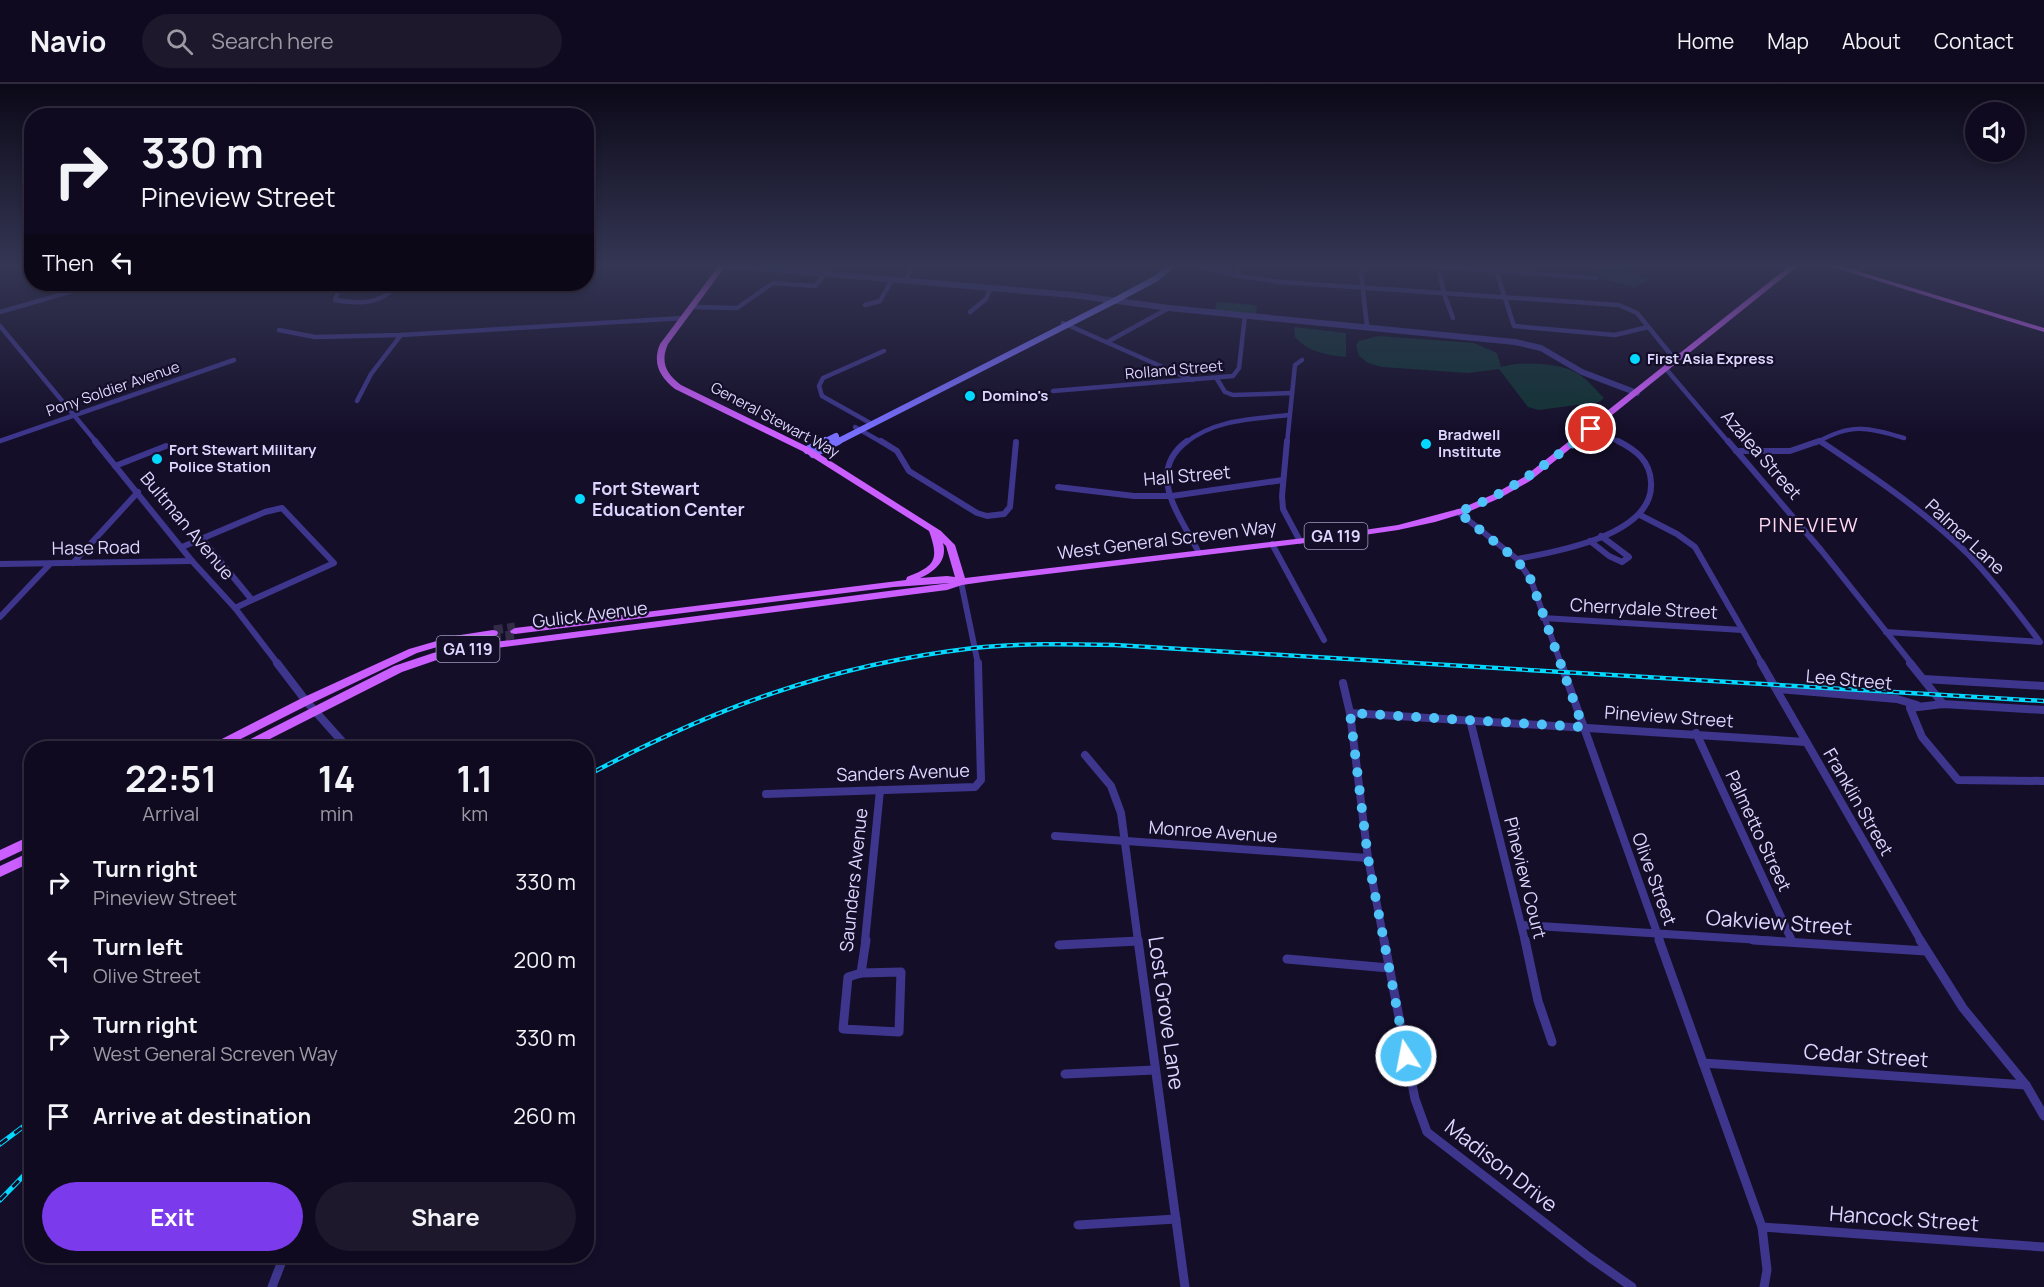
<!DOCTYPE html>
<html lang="en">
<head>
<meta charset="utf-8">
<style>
  :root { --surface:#0f0a1f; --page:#1d182c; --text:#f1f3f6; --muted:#9b9aa4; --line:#2f2b3d; --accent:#7c3aed }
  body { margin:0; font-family:Manrope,sans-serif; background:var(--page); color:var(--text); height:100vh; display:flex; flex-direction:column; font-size:22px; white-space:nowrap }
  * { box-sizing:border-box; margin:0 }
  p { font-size:20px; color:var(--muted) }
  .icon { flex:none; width:33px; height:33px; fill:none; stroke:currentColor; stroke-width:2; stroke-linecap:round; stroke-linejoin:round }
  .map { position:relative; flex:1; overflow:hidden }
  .drawer { position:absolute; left:24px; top:657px; width:570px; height:522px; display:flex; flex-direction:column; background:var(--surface); border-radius:24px; box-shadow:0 3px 9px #0003,0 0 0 2px var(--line) }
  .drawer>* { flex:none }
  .guide { position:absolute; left:24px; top:24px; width:570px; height:183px; border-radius:24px; box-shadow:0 3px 9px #0003,0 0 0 2px var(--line); background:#0f0a1f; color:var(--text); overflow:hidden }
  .controls { position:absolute; left:1965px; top:18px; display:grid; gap:12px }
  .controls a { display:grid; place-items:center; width:60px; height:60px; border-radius:50%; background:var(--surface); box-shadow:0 3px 9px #0003,0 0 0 2px var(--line); font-size:30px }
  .pin { position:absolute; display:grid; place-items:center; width:51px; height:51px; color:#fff; margin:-26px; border:3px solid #fff; border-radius:50%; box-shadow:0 2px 6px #0007 }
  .me { position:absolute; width:66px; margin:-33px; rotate:349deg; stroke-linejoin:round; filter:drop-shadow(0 0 4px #0008) }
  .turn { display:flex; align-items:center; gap:21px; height:126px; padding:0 18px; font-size:27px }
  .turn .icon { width:78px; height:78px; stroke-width:2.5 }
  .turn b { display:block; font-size:42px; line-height:51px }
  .then { display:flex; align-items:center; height:57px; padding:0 18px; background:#0003; gap:12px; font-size:22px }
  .eta { display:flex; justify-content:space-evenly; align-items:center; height:102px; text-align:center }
  .eta b { font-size:36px; font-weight:700; line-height:42px }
  .primary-button { display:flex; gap:12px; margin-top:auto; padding:12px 18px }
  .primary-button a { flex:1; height:69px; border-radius:36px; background:var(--accent); color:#fff; font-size:24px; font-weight:700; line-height:69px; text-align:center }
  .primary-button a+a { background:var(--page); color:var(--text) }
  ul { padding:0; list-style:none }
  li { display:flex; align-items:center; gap:18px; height:78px; padding:0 18px }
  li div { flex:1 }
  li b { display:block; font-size:22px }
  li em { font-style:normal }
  header { display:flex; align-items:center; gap:36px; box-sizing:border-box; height:84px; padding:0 30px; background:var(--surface); border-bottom:2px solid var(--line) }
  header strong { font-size:28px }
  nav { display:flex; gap:33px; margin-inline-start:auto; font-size:21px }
  .search { width:420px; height:54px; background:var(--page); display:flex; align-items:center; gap:15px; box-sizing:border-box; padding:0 21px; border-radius:33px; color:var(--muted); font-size:22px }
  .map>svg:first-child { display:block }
  .green { fill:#113334 }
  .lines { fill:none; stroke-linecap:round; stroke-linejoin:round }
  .stream { stroke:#061c4a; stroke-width:1.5 }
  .primary-tunnel { stroke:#322c49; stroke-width:9; stroke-dasharray:9 4.5; stroke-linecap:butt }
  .minor-far3 { stroke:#3d368c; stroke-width:4.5 }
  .minor-far2 { stroke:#3d368c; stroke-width:6 }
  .minor-far1 { stroke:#3d368c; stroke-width:8 }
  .minor { stroke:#3d368c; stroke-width:9 }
  .tertiary { stroke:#3d368c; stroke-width:6 }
  .secondary-far1 { stroke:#786eff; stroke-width:6 }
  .secondary { stroke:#786eff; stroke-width:8 }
  .primary { fill:#cb5eff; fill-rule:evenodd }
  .rail-far1-casing { stroke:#03d9ff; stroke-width:4.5 }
  .rail-casing { stroke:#03d9ff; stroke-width:5 }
  .rail-far1 { stroke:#140e29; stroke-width:2; stroke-dasharray:6; stroke-linecap:butt }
  .rail { stroke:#140e29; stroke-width:3; stroke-dasharray:9; stroke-linecap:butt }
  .route { stroke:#4fc3f7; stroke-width:10; stroke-dasharray:0 18 }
  .poi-dot { fill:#03d9ff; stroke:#140e29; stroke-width:2 }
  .labels { text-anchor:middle; stroke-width:4.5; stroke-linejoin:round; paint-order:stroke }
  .far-poi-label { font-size:15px; font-weight:bold; fill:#ddd7ff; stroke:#140e29; text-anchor:start }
  .far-street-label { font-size:15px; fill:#ddd7ff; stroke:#140e29 }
  .shield { fill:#140e29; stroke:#a19bbf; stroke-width:1.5 }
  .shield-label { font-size:16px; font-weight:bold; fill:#ddd7ff }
  .street-label { font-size:18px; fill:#ddd7ff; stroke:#140e29 }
  .poi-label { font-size:18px; font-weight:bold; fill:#ddd7ff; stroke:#140e29; text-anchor:start }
  .neighbourhood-label { font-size:20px; letter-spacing:1.5px; fill:#ffd9ef; stroke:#140e29 }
  .near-street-label { font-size:21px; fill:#ddd7ff; stroke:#140e29 }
</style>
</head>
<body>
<header>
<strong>Navio</strong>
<div class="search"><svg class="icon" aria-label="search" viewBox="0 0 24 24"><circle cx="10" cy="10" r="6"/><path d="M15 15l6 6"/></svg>Search here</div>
<nav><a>Home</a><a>Map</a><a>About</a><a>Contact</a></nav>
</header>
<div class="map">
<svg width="2044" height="1203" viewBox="0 0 2044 1203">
  <rect width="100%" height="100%" fill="#140e29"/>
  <g class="green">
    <path d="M1585,180H1619L1649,196L1634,203L1595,193Z"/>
    <path d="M1217,218L1254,221L1257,223L1256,230L1215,226Z"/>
    <path d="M1294,243L1346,249V273C1327,271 1308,268 1295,253Z"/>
    <path d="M1378,252L1474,259L1497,269L1501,283C1520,277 1562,278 1580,291C1589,297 1596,306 1604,314L1599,318L1539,326L1528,323L1499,285L1468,289L1382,283L1368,279L1359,272L1356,261L1359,257Z"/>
  </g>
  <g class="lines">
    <path class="stream" d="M1599,180L1606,194"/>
    <g class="primary-tunnel">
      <path d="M494,546L515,543"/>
      <path d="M492,553L514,551"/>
    </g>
    <g class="minor-far3">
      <path d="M1196,180L1237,192L1281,198L1619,221L1637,229L1676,277"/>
      <path d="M1360,180L1367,242"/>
      <path d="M1407,180L1596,194"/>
      <path d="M1438,180L1444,210L1453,234"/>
      <path d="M1494,180L1514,242L1615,251L1648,243"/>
      <path d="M1237,192L1241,180"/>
      <path d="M906,195L913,180"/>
      <path d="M341,200L335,216C361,220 380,221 399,200"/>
      <path d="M865,221L880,217L893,194"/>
      <path d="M691,223L737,224L773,199L815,202L825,190"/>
      <path d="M0,228L97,200"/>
      <path d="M970,228L986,215L991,203"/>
      <path d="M1063,239L1192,296"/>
      <path d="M0,242L97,359"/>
      <path d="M279,246L315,253L401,251L684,234"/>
      <path d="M1109,257L1169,224"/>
      <path d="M1666,285L1729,359"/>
      <path d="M1217,295L1225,308L1233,311L1292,309"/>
      <path d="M1053,307L1233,292L1239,284L1245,231"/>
      <path d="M357,317L371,290L401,251"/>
      <path d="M872,340L822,312L819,302L823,294L884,267"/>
      <path d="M855,343L883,359"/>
      <path d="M1591,345L1621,359"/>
      <path d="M0,357L234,276"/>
      <path d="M1820,357L1822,359"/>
      <path d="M1185,359C1216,335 1252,335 1289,331"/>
      <path d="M1287,359L1295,281L1302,276"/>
      <path d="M1816,359C1850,339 1867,343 1904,354"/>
    </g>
    <g class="minor-far2">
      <path d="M95,357L192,477L235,524L278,580"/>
      <path d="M881,357L897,367L909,387L977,429L987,432L1004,430L1010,423L1016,358"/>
      <path d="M1187,357C1144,389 1181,433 1199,469"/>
      <path d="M1287,357L1282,412L1283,425L1300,457"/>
      <path d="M1728,357L1821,466L1912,580"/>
      <path d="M1820,357C1871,391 1923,426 1967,469C1994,497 2017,527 2040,558L1886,548"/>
      <path d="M1736,367H1790L1819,357"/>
      <path d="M115,382L166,362"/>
      <path d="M1058,403L1134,412H1172L1283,396"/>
      <path d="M1458,428L1517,475L1531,496L1561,580"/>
      <path d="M1640,431L1677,450L1695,463L1762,580"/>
      <path d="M202,455L252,516L235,524"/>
      <path d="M1590,457L1609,472L1622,478L1629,473L1601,452"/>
      <path d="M1272,460L1324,556"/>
      <path d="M182,463L265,428L282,424L334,479L252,516"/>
      <path d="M1517,475C1556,468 1655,451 1651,398C1650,377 1636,366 1618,357"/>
      <path d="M73,479L138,408"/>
      <path d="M0,480L192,477"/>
      <path d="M961,498L978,580"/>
      <path d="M0,533L50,480"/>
      <path d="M1543,534L1742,546"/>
    </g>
    <g class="minor-far1">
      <path d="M277,579L306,617L348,664"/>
      <path d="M1561,579L1660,857"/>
      <path d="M1761,579L1921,857"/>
      <path d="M1910,579L1943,620"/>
      <path d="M1924,595L2044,602"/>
      <path d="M1343,599L1350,629L1368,774L1384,857"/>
      <path d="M1777,605L1897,615L1917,621"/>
      <path d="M2044,626L1943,620L1910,624L1922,653L1958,696L2044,697"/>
      <path d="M1350,629L1806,658"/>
      <path d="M1470,636L1525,857"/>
      <path d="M1696,649L1792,857"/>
      <path d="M1085,671L1111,702L1121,729L1138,857"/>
      <path d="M766,710L975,703L981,696L978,579"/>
      <path d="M1055,752L1368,774"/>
      <path d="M1522,841L1777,857"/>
      <path d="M865,857L880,706"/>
      <path d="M1130,857H1138"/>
    </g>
    <g class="minor">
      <path d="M1138,856L1185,1203"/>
      <path d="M1384,856L1415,1015L1427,1048L1589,1173L1632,1203"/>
      <path d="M1525,856L1538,917L1552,958"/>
      <path d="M1659,856L1762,1143L1767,1186L1764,1203"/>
      <path d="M1753,856L1926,867"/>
      <path d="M1920,856L1963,924L2026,1001L2044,1032"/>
      <path d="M1059,861L1138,857"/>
      <path d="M1287,875L1389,884"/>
      <path d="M901,888L899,948L843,945L848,893L861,889Z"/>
      <path d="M861,889L866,856"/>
      <path d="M1703,979L2026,1001"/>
      <path d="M1065,990L1155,986"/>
      <path d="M1078,1141L1176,1135"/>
      <path d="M1762,1143L2044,1163"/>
      <path d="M272,1203L284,1172"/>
    </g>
    <path class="tertiary" d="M723,181L1073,211L1169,224L1515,258L1541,264L1582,288L1637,309"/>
    <g class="secondary-far1">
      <path d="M822,359L836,352"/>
      <path d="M835,359L1114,217L1157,194L1173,180"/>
    </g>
    <g class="secondary">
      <path d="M807,366L825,357"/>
      <path d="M813,370L838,357"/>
    </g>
    <g class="primary">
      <path d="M720,180H727L668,260C660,278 666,290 681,301L810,364L941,447L955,461L965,494L1330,451L1398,441L1462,424L1494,410L1524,393L1792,180H1800L1530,397L1500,414L1468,428L1435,438L1398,446L1330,456L990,497L962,501L947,506L457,569L402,588L252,664H238L239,661L394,582L433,569L457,563L950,499L894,503L515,550L511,549L510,547L515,544L906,496L907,493C936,482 939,475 929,447L804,368L675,305C660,293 652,279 660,260ZM943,459L946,462L955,493L947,492L920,494C934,488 948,477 943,459Z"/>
      <path d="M1823,180H1834L2044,244V248Z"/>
      <path d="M493,546L497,547L498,549L497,551L454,558L417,569L310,620L223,664H208L210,661L302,614L409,565L454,552Z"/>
      <path d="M32,751V762L0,777V766Z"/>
      <path d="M32,767V778L0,793V782Z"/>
    </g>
    <defs>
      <path id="rail-far1" d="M586,692C714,624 829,581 974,564C1020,559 1068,560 1115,561L2044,617"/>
      <g id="rail">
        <path d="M0,1060L32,1036"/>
        <path d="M0,1116L32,1083"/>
      </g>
    </defs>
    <use href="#rail-far1" class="rail-far1-casing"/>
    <use href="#rail" class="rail-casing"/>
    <use href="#rail-far1" class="rail-far1"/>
    <use href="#rail" class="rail"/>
  </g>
  <linearGradient id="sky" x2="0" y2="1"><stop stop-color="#0b0817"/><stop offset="0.52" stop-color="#343654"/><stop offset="1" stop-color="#343654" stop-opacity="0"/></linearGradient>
  <rect width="2044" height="349" fill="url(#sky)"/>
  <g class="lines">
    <path class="route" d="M1406,972L1368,774L1350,629L1583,643L1531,496L1517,476L1458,428C1511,409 1548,379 1591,345"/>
  </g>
  <g class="poi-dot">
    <circle cx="1635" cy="275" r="6"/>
    <circle cx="970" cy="312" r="6"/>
    <circle cx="1426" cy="360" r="6"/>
    <circle cx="157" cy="375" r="6"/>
    <circle cx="580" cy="415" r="6"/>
  </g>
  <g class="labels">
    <g class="far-poi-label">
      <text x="1647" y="280">First Asia Express</text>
      <text x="982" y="317">Domino's</text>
      <text x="1438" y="356">Bradwell<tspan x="1438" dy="17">Institute</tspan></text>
      <text x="169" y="371">Fort Stewart Military<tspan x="169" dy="17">Police Station</tspan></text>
    </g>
    <g class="far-street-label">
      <text transform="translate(1174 286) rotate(-5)" y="5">Rolland Street</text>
      <text transform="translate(113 305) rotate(-19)" y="5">Pony Soldier Avenue</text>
      <text transform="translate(775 336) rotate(28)" y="5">General Stewart Way</text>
    </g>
    <g class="shield">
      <rect x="1304.5" y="439" width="63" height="26" rx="4.5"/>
      <rect x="436.5" y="552" width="63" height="26" rx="4.5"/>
    </g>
    <g class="shield-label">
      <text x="1336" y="458">GA 119</text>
      <text x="468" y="571">GA 119</text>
    </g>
    <g class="street-label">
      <text transform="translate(1761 371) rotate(49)" y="6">Azalea Street</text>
      <text transform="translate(1187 392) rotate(-5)" y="6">Hall Street</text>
      <text transform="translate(187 442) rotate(50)" y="6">Bultman Avenue</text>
      <text transform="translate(1965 453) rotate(43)" y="6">Palmer Lane</text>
      <text transform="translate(1167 456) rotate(-7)" y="6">West General Screven Way</text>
      <text transform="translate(96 464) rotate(-1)" y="6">Hase Road</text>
      <text transform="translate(1644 525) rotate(3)" y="6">Cherrydale Street</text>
      <text transform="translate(590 531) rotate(-7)" y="6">Gulick Avenue</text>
      <text transform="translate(1849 596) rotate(5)" y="6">Lee Street</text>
      <text transform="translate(1669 633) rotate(4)" y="6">Pineview Street</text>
      <text transform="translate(903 689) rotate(-2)" y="6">Sanders Avenue</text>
      <text transform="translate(1858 718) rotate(60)" y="6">Franklin Street</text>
      <text transform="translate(1758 747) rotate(65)" y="6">Palmetto Street</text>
      <text transform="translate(1213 748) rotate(4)" y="6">Monroe Avenue</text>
      <text transform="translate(1525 794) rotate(76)" y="6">Pineview Court</text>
      <text transform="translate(1654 795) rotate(70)" y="6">Olive Street</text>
      <text transform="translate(854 796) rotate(-84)" y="6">Saunders Avenue</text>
    </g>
    <g class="poi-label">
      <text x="592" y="411">Fort Stewart<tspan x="592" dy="21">Education Center</tspan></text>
    </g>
    <g class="neighbourhood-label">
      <text x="1809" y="448">PINEVIEW</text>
    </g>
    <g class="near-street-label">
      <text transform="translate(1779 839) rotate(4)" y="7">Oakview Street</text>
      <text transform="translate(1166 929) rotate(82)" y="7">Lost Grove Lane</text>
      <text transform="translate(1866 972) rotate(4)" y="7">Cedar Street</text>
      <text transform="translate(1501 1082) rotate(38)" y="7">Madison Drive</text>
      <text transform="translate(1904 1135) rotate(4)" y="7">Hancock Street</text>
    </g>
  </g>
</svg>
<div class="controls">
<a><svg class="icon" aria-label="sound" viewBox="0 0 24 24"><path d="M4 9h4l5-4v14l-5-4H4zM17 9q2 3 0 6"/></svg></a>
</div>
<div class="pin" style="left:1591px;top:345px;background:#d93025"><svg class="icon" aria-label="arrive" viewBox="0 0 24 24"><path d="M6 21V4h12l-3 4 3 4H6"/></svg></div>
<svg class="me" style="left:1406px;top:972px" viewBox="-20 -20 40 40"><circle r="17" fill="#4fc3f7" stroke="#fff" stroke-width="3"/><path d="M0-11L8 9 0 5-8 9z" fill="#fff"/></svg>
<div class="guide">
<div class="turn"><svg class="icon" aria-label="right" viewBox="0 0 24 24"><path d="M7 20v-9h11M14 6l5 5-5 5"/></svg><div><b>330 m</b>Pineview Street</div></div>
<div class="then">Then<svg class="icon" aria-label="left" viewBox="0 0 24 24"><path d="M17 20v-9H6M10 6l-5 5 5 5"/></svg></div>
</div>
<section class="drawer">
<div class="eta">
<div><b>22:51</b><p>Arrival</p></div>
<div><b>14</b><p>min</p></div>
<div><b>1.1</b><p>km</p></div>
</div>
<ul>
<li><svg class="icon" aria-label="right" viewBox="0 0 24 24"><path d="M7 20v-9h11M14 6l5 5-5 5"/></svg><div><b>Turn right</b><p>Pineview Street</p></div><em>330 m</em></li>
<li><svg class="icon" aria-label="left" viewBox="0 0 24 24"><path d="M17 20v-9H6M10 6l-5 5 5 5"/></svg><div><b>Turn left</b><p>Olive Street</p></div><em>200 m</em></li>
<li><svg class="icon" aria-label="right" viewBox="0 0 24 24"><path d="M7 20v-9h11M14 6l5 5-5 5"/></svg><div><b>Turn right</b><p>West General Screven Way</p></div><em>330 m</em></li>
<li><svg class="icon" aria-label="arrive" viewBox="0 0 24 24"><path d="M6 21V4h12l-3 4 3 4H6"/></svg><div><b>Arrive at destination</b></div><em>260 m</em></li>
</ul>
<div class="primary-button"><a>Exit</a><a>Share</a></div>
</section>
</div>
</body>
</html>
